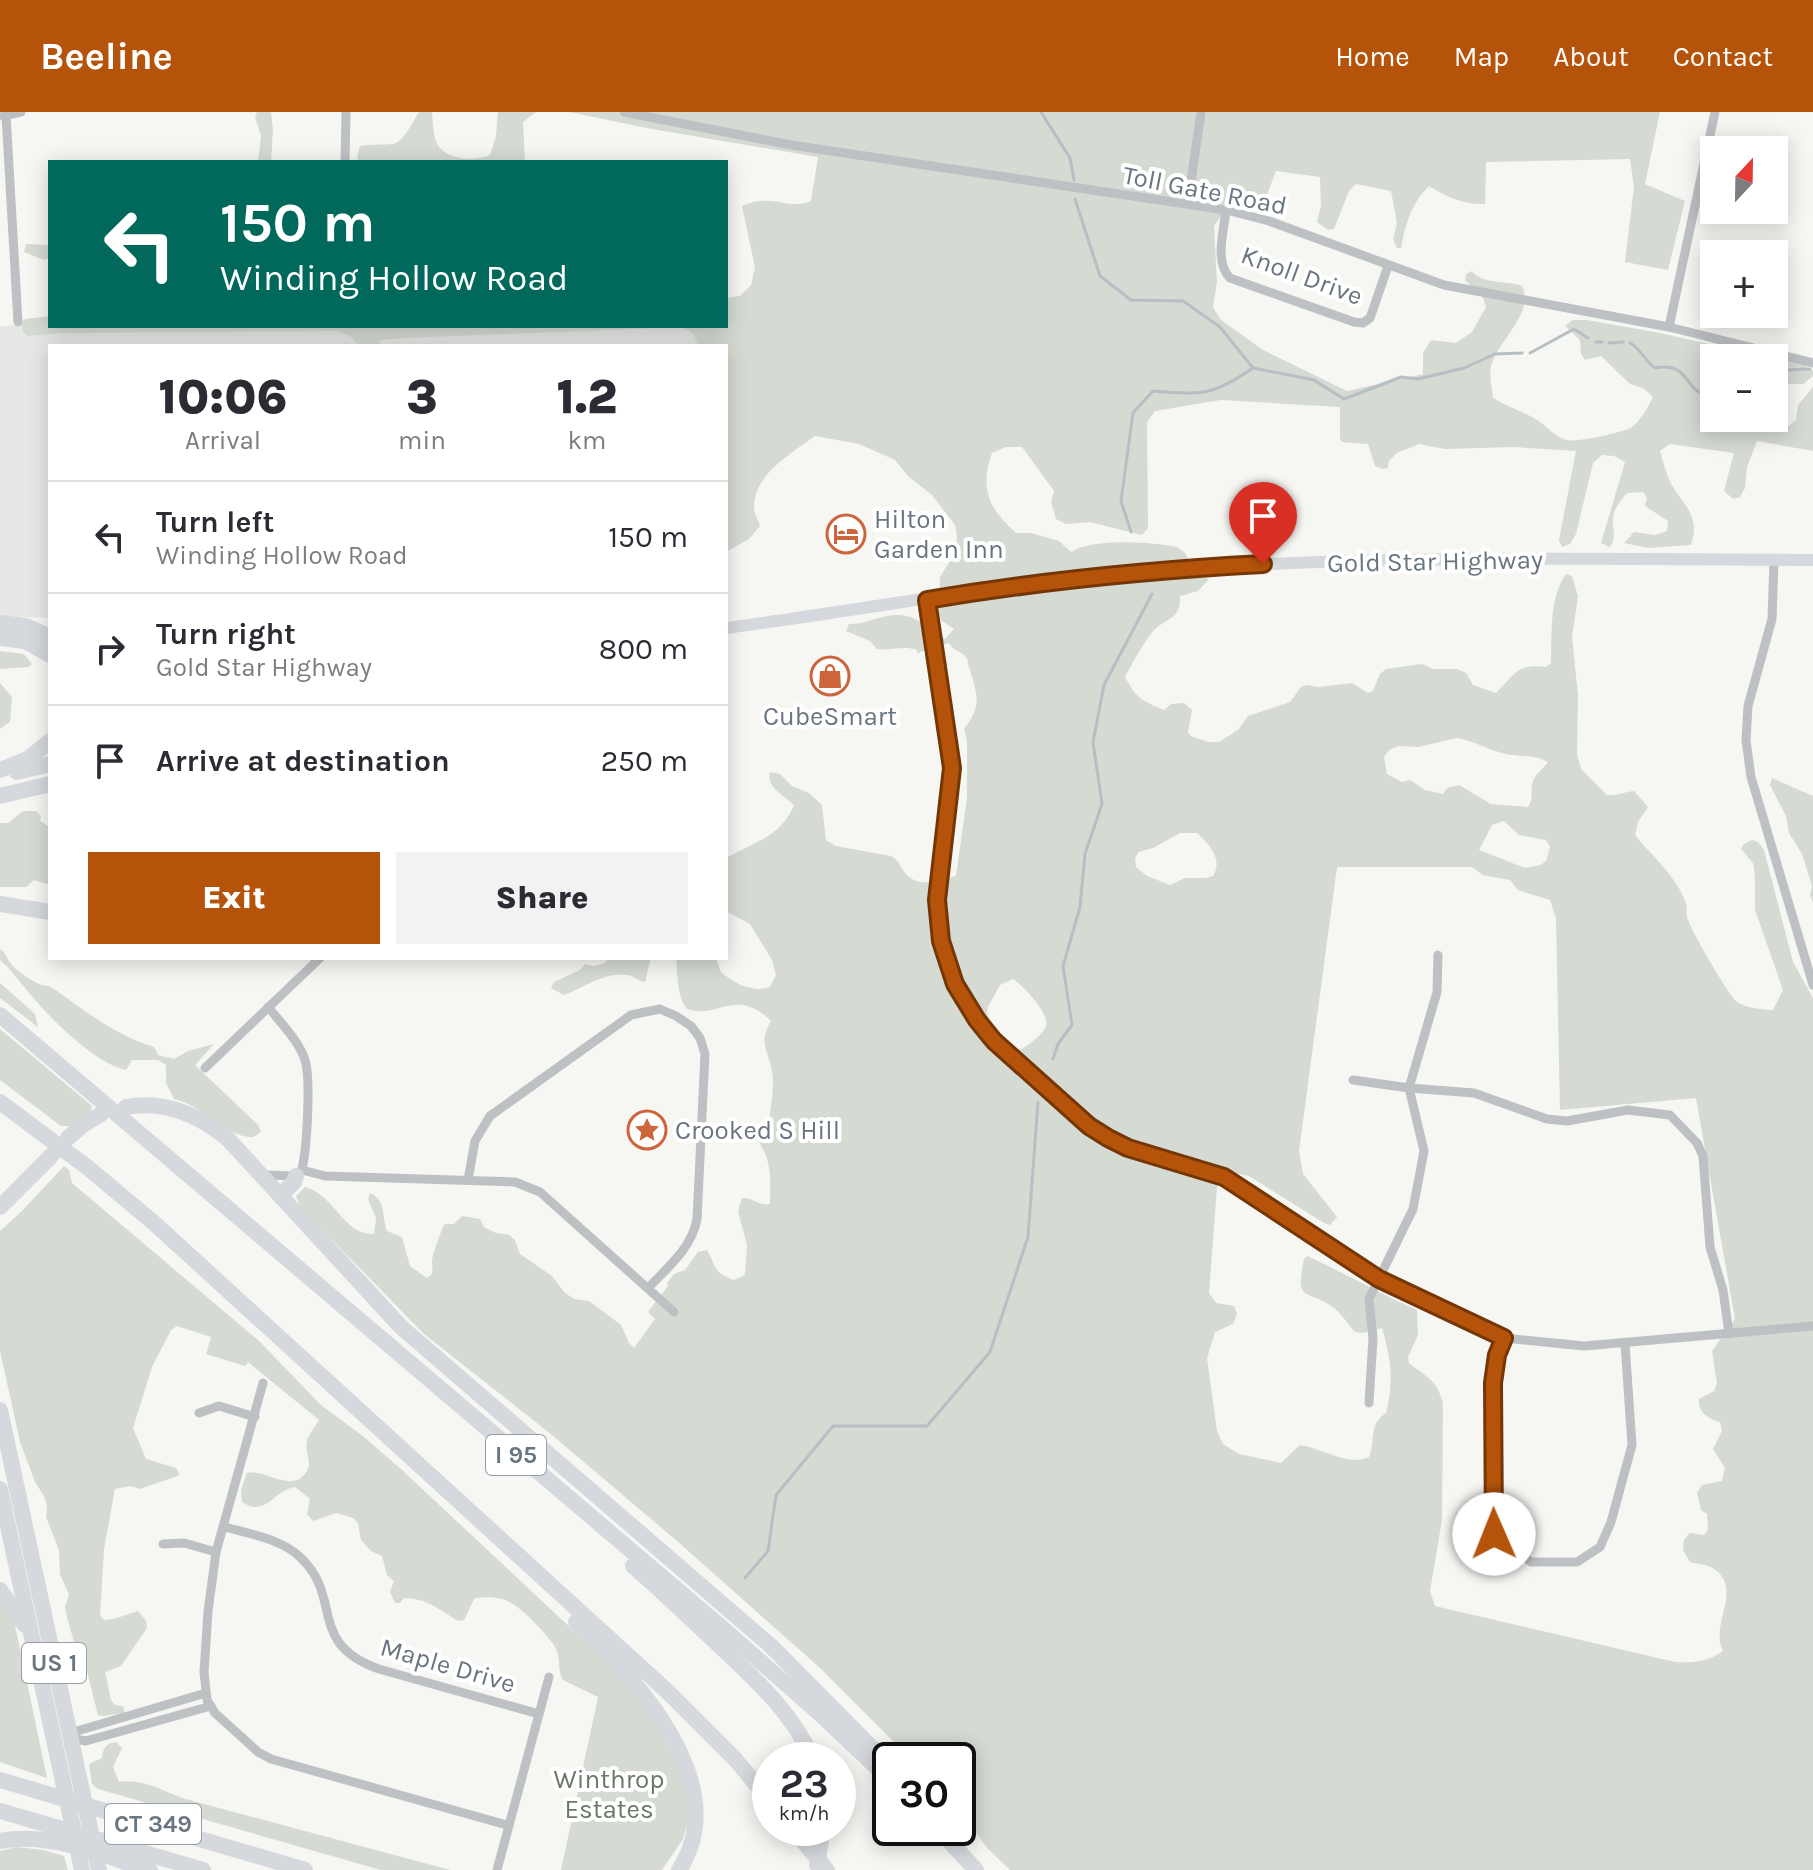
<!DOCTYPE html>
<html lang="en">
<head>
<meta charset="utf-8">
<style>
  :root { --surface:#fff; --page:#f2f2f3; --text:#2b2b33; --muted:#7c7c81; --line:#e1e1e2; --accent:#b45309 }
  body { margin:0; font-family:Karla,sans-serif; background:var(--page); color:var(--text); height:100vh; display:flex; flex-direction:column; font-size:30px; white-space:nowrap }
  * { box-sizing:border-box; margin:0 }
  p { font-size:26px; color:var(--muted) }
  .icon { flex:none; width:44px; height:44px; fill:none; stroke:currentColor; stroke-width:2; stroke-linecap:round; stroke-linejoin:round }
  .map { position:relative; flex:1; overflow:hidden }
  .sheet { position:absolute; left:48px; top:232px; width:680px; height:616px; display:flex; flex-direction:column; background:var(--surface); border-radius:0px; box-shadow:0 4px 20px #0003 }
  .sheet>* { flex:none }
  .top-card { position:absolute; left:48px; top:48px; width:680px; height:168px; border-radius:0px; box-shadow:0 4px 20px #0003; background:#00695c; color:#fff; overflow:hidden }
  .needle { width:52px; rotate:22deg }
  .fabs { position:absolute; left:1700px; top:24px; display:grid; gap:16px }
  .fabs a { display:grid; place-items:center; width:88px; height:88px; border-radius:0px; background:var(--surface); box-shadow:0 4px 20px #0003; font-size:40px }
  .speed { position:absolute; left:752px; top:1630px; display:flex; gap:16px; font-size:40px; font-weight:700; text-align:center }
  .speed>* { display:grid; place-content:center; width:104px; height:104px; border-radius:50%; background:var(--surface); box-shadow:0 4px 20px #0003; line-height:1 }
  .speed small { font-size:20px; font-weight:400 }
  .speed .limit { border:4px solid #111; border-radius:12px; background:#fff; color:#111 }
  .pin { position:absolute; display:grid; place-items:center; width:68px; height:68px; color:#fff; margin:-82px -34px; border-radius:50% 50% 50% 0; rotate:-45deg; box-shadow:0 0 8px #0007 }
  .pin .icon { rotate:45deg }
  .me { position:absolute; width:88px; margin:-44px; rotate:359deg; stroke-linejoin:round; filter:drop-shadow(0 0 6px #0008) }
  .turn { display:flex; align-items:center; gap:28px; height:168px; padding:0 40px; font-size:36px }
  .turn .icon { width:104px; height:104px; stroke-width:2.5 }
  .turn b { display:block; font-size:56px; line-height:68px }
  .eta { display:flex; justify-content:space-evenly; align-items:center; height:136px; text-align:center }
  .eta b { font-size:48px; font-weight:800; line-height:56px }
  .cta { display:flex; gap:16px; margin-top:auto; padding:16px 40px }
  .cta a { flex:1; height:92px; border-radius:0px; background:var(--accent); color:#fff; font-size:32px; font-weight:800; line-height:92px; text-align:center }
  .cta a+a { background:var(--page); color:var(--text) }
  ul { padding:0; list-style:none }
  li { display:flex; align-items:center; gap:24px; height:112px; padding:0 40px; border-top:2px solid var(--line) }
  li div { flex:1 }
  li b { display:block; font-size:30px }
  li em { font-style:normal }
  header { display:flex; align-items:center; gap:48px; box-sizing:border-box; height:112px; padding:0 40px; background:var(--accent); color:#fff }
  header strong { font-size:38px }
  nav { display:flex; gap:44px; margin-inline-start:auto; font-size:28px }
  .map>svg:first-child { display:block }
  .built { fill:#e6e8e6 }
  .green { fill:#d5dad3; fill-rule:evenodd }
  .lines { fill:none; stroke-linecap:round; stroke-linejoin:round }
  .stream { stroke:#b6bfc4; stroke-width:3 }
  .street { stroke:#bec1c4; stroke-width:9 }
  .secondary { stroke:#d5d8dc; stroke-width:12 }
  .highway { stroke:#d5d8dc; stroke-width:16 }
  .route-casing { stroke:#753606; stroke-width:20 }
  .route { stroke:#b45309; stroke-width:14 }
  .labels { text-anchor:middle; stroke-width:8; stroke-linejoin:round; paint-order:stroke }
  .shield { fill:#fff; stroke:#969ea6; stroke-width:2 }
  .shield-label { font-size:24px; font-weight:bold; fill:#697580 }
  .street-label { font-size:26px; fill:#697580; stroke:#fff }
  .poi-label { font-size:26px; fill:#697580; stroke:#fff; text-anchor:start }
  .park-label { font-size:26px; fill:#697867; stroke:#fff }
</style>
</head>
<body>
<header>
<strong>Beeline</strong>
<nav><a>Home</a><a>Map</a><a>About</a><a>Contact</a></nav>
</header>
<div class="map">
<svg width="1813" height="1758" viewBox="0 0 1813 1758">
  <rect width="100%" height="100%" fill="#f6f6f3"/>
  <path class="built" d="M29,212L50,214H706L708,234H50V506L0,504V214Z"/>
  <g class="green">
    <path d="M257,0H271L273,18L271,50H258L261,24L255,5Z"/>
    <path d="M419,0H432C433,9 433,24 437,32C447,49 475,49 490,43L496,24L498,0H536L523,10L525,50H360L357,46L360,34C403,29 394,42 419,0Z"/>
    <path d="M569,0H1660L1645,72L1685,89L1668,158L1625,150L1634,75L1630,47L1486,50L1485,92C1464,93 1447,85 1429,74C1411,92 1406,111 1401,136H1397L1393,127L1397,111L1391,79L1356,72L1349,79L1334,117L1328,118L1317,110L1321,93L1320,65L1276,59L1262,96L1230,92L1214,114L1217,170L1213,195L1221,208L1263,238L1347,279L1423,262V241L1431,228L1456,231L1472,220L1486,195L1483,186L1465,168L1466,162L1472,159C1482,173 1507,168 1522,174C1535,202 1498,228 1491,254C1489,263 1492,276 1493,286C1507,295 1523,299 1537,308C1548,315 1553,324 1567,328C1574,331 1626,320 1632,315C1641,308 1648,295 1653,285L1643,276L1630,272L1601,244L1585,248L1581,242L1580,228L1565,214L1573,208H1587L1660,221L1771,246H1714V306H1754L1764,315L1781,320L1796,308L1798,293L1813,275V339L1757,329L1747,355L1745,376L1740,385L1733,387L1724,379L1734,341L1670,332L1660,339C1663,350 1667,365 1673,375C1686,396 1700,404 1691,433L1648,436L1624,431L1634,420L1655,423L1667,419L1668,409L1645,394L1647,386L1643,380L1627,381C1621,388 1614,396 1613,406C1612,417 1617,425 1610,435L1601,431L1625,350L1614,344L1602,343L1593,351L1576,422L1570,432L1562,435L1559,428L1576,339L1514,335L1445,337L1419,332L1397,341L1389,349L1388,356L1383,357L1375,354L1368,332L1342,330L1340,327V295L1221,288L1155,299L1147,310L1148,416L1142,423L1090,410L1066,412L1056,407L1051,390L1054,379L1022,335H1006L992,341C979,376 989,397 1016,421H1031L1059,429L1071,440C1092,426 1152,430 1177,435L1185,441L1198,464L1209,467L1198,479L1180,484C1181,506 1169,505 1155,517C1148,523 1130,555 1125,565C1136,586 1142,589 1164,598L1171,592L1184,591L1192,598L1188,620L1191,624L1208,630H1219L1238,618L1248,604L1290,590L1301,575L1307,573L1318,575L1352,571L1368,581L1373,579L1380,562L1386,557L1414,553L1422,552L1433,557H1457L1466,561L1473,573L1496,581C1515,563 1516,551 1546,555L1551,551C1552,524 1549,485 1566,462L1572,464L1578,484L1572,525L1578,583L1577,642L1581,657L1607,683C1617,684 1624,680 1634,679L1648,695L1638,710L1635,723C1651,743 1679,767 1686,792C1687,794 1686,803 1687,805C1689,815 1729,884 1737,890C1746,896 1763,898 1773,898L1783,878L1755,798V764L1753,751L1741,737L1744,732L1752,728L1758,730L1764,738L1793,850L1813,886V1758H1010L987,1736L958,1695V1648H912L820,1556L677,1429L552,1323L424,1222L300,1095L296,1084L305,1075C334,1082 344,1124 374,1122L376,1106L368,1087L370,1081C386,1088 382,1105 387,1119L402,1125L410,1154L427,1166L432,1162C433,1158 432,1154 432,1149C432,1144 442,1115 445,1112H454L462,1104L480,1107L484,1115L496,1121L509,1123L515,1128L520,1142L552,1164L564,1180L574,1187L589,1189L621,1213L629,1231L634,1236L655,1207L648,1200L668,1174L667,1171L674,1162L685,1158L698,1140L707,1138C717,1155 712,1160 734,1168L745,1163L747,1133L738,1099L742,1086C752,1085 761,1095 770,1092C770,1061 773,1054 757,1026L767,1018L769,1013C770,996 775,976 772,959C768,937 758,932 771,909C735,874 718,908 687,897C676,882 678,863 676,846H716L721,860C735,872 752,881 770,875L776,863L772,848L750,812L726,799V746C754,730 781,725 794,693C785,684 765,674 770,660L780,662L792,674L809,681L822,693L826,728L836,734L891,744C899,748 898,751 903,758C916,778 937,769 956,764L967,686V629L964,617C983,593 977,582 969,555C967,549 969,548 964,543C958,538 954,539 949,531L917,541V538C904,533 891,539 877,537L870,529L846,519L849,512C863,512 873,507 887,504C912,499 927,513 945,527L954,517L941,508L939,500L940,465L955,441L957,425L955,413L932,383L908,364L895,348L859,332L815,324C792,341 754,362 754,395C754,401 758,408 760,414L749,427L726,440V234H698L694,222L682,215L406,226L380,228L379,234H358C353,223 345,222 334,219L62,221L28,224L23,220L21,210L26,207L50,204V214H726V186L740,184L751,173L755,155L742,94C773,80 787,99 811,89L818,45L652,17ZM1457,626C1474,629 1487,637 1502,641C1518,646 1533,641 1548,650C1544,656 1537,660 1534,667C1529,677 1535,685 1528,695L1491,692L1459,673L1447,676L1443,682L1425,678L1410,668L1402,670L1387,662L1384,645L1389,638L1399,634L1418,635ZM1504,709L1519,723L1546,728L1550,735L1546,749L1541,753L1525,756L1479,738L1492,713ZM1180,721H1197C1210,733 1223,747 1213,764L1205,766H1185L1170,773L1147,764L1136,755L1135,746L1139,740L1153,736ZM1337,755H1472L1483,763L1510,768L1518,778L1550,788L1556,806L1560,998L1696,986L1735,1207L1712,1239L1717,1271L1714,1279L1699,1287C1698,1301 1708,1306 1720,1310L1722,1319L1713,1337L1725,1356L1722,1369L1702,1373L1697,1381L1701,1398L1707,1402L1708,1418L1704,1423L1690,1421L1684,1428L1683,1438L1690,1450C1697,1452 1707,1452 1714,1457C1744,1477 1709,1513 1723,1539C1708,1550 1693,1551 1675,1550L1435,1494L1430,1479L1442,1408L1443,1291C1436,1266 1427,1266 1409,1251L1408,1245L1418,1223L1417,1198C1380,1182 1345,1161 1307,1144L1304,1147C1295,1191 1305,1176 1333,1195C1341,1201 1348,1212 1355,1220L1363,1221L1382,1216C1391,1246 1394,1270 1386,1301C1368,1312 1376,1329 1369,1345C1349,1355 1321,1336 1300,1333L1281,1351L1239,1342L1223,1332L1217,1319L1207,1246L1215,1220L1233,1212L1237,1202L1234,1194L1216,1191L1209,1181L1217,1075L1220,1067L1230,1060L1249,1064L1324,1111L1330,1113L1337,1105L1303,1062L1299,1039ZM1013,867C1024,874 1050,902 1046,914C1043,923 1029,932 1022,937L1016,936L991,912L987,901L988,895L1000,873Z"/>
    <path d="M26,132L50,133V146L44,148L24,140Z"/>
    <path d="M1774,247L1804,253L1813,259V264L1803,272H1774Z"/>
    <path d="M0,539L24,542L32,552L29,555L0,557Z"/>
    <path d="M0,571L12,585L10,610L0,617Z"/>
    <path d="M1772,666L1813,684V791L1810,783L1812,774L1802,742L1789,721L1786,704L1770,673Z"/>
    <path d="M23,699H36L41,704L40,709L50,715V773L34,768L26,775H0V711H8Z"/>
    <path d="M0,837C7,842 6,846 11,852C17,859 33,870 42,873C49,875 47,872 54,877C84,898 116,924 154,935L158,943L174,947L188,939L214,932L195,953L258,1013L261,1020L253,1025C227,1026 203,993 174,987L166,971V953L158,948H132L126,958C93,951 46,902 25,876C16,866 11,857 0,848Z"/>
    <path d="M608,846H651L645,870C637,869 635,864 627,863C606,859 583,876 564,883L551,876L554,870L580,858L585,852L594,854L605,851Z"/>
    <path d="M0,871L35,902L38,915L0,886Z"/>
    <path d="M0,917L92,994L91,999L70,1014H61L0,968Z"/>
    <path d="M64,1054L69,1058L72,1071L259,1229L321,1293L364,1325L402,1358L606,1549L651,1603L680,1656L690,1701L683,1727L662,1758H561L598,1585L563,1568C557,1559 561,1547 556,1537C551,1526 523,1497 511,1491C502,1485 483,1484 474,1487L464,1508L458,1509C440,1498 426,1486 404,1486L400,1491H395L390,1480L394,1469L387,1463L382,1444L371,1439L361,1428L358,1411L353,1406L336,1401L313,1409L307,1402L310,1387L295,1375C272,1379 266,1406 242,1390L241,1378L247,1361C263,1357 288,1378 302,1365C316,1352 304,1344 307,1330C308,1323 315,1315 319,1308L248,1250L245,1254L206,1242L211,1225L177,1214L171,1218L152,1255L133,1316L146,1347L176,1356L180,1363L140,1377L130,1374L115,1377L104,1437L100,1503L104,1508L114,1507L138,1499L146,1509L147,1516L121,1554L105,1560L111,1588L115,1593L123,1594L125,1601L103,1604L98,1603L85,1551L74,1530L67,1505L65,1495L69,1482L60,1463L59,1438L46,1405L47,1394L44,1384L35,1370L20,1330L0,1239V1119L22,1099Z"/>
    <path d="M0,1486L13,1504L47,1666L0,1650Z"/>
    <path d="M116,1630L122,1636L113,1655L119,1670C141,1666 162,1678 182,1686L450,1758H381L98,1677L92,1672L89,1652L102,1646C104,1635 105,1632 116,1630Z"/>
    <path d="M16,1735L44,1738L64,1744L68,1758H0V1739Z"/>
  </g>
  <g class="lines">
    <g class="stream">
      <path d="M1041,0L1070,46L1074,68"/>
      <path d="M1075,87L1100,164L1131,188L1183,189L1220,215L1253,256L1314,268L1344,287L1401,265L1418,267L1464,256L1495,242L1522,241"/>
      <path d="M1596,230H1602"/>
      <path d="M1609,231L1623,230"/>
      <path d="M1630,231C1641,237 1644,248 1655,256C1694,249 1681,283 1714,284"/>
      <path d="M1530,241L1574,217L1588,226"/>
      <path d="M1774,255L1786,258L1810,257"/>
      <path d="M1131,420L1121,389L1133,301L1153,279C1202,283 1212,284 1253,256"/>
      <path d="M1053,947L1058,932L1072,913L1063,854L1080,795L1085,742L1102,692L1093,630L1104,573L1152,482"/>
      <path d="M745,1466L768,1439L776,1383L833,1314H927L990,1240L1028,1125L1038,990"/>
    </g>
    <g class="street">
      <path d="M624,0L791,33L1226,98L1269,109L1444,173L1669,215L1813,251"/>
      <path d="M6,3L18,210"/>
      <path d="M3,4L21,0"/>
      <path d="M345,50L346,0"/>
      <path d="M1188,91L1201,0"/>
      <path d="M1226,98C1224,119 1214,150 1230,166L1354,210L1363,211L1370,206L1388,154"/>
      <path d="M1669,215L1715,0"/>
      <path d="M1774,448L1772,507L1748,594L1746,628L1751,665L1813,873"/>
      <path d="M927,488C936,542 950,600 951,655C952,699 937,743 937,787C937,876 984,920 1045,974C1064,992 1083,1010 1105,1024C1148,1050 1202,1053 1246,1077L1379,1167L1504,1226L1584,1234L1813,1214"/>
      <path d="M205,956L320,846"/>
      <path d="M1353,968L1409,976L1474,981L1547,1007L1567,1009L1628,998L1670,1003L1697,1031L1703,1044L1710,1135L1723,1178L1729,1222"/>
      <path d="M302,1058L325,1064L515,1070L540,1080L674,1200"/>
      <path d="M264,1063L296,1064L302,1057C307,1036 311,967 305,948C299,929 280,910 268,895"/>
      <path d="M468,1068L475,1029L490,1004L631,903L660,897L676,904L691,914L700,926L705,942L697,1107C692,1136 667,1156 648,1176"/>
      <path d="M1504,1226C1484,1277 1494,1365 1494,1422L1531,1450H1577L1600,1435L1611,1410L1632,1333L1625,1232"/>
      <path d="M263,1271L216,1440L208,1499L204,1560L207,1588L215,1601L258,1640L271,1647L507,1713"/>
      <path d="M1369,1291L1373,1226L1369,1187L1413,1097L1424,1039L1409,976L1437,880L1438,843"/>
      <path d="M199,1301L219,1294L255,1305"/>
      <path d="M225,1415C250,1422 281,1427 300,1445C344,1486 306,1531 379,1557L539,1602"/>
      <path d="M163,1432L184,1431L216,1440"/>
      <path d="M70,1626L77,1619L206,1581"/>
      <path d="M70,1626L86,1629L211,1594"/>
      <path d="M497,1758L549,1565"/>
    </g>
    <path class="secondary" d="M726,516C876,496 1025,467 1177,457C1388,443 1601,447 1813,448"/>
    <g class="highway">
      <path d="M0,511L26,514L50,525"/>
      <path d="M0,526L25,529L50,543"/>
      <path d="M0,658L28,647L50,629"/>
      <path d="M17,660L50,652"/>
      <path d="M0,684L50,672"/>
      <path d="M0,792L50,800"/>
      <path d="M0,903L720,1514L818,1600L890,1668"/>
      <path d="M0,990L87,1055L154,1111L668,1580L735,1647L770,1689"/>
      <path d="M126,995C164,988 199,1003 228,1027L401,1215L771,1534L884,1648"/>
      <path d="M68,1026L83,1013L101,1002"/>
      <path d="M280,1084L294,1070L296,1064"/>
      <path d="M0,1095L52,1043"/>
      <path d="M0,1298L99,1758"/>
      <path d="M0,1377L82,1758"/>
      <path d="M633,1454C664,1481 694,1510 724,1538C759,1571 794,1603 813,1648"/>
      <path d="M0,1478L25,1513"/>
      <path d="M576,1510C635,1565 735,1672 679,1758"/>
      <path d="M0,1668L305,1758"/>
      <path d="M0,1699L203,1758"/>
      <path d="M792,1716L827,1758"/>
      <path d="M937,1716L976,1758"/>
      <path d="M0,1729C50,1719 103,1744 150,1758"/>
      <path d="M817,1753L823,1716"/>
    </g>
  </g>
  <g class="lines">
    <defs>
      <path id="route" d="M1263,452C1150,458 1039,469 927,488L952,656L937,788L941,829L955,872L977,908L994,929L1089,1014L1108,1026L1128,1036L1224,1065L1379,1167L1504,1226L1497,1243L1493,1271L1494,1422"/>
    </defs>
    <use href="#route" class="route-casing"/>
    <use href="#route" class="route"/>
  </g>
  <defs>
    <symbol id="hotel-ring" viewBox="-11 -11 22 22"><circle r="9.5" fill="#fff" stroke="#cd653c" stroke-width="1.5"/><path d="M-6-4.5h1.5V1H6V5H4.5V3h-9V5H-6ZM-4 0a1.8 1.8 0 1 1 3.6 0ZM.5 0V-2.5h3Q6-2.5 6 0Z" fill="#cd653c"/></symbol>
    <symbol id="shop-ring" viewBox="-11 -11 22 22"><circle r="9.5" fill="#fff" stroke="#cd653c" stroke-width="1.5"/><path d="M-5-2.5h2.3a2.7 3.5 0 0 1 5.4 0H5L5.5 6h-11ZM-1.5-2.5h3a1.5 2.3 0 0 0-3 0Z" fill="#cd653c"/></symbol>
    <symbol id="sight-ring" viewBox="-11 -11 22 22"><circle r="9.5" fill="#fff" stroke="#cd653c" stroke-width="1.5"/><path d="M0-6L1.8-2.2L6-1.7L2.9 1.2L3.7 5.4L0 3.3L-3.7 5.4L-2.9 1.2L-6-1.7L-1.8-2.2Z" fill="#cd653c"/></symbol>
  </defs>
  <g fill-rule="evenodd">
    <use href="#hotel-ring" x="824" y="400" width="44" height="44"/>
    <use href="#shop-ring" x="808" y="542" width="44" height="44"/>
    <use href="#sight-ring" x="625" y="996" width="44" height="44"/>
  </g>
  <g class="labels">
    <g class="shield">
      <rect x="486" y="1323" width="60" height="40" rx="6"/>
      <rect x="22" y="1531" width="64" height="40" rx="6"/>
      <rect x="105" y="1692" width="96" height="40" rx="6"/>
    </g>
    <g class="shield-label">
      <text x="516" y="1351">I 95</text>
      <text x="54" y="1559">US 1</text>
      <text x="153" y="1720">CT 349</text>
    </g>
    <g class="street-label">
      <text transform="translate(1205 78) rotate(11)" y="9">Toll Gate Road</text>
      <text transform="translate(1302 163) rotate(20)" y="9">Knoll Drive</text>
      <text transform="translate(1435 449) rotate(-1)" y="9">Gold Star Highway</text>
      <text transform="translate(448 1553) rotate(16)" y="9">Maple Drive</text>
    </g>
    <g class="poi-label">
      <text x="874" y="416">Hilton<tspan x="874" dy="30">Garden Inn</tspan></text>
      <text x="830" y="613" text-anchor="middle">CubeSmart</text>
      <text x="675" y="1027">Crooked S Hill</text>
    </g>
    <g class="park-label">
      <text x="609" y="1676">Winthrop<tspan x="609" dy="30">Estates</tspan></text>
    </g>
  </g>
</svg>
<div class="fabs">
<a><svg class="needle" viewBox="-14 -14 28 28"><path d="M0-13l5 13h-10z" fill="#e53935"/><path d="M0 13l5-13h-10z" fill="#7c7c81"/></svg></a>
<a>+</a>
<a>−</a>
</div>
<div class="speed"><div>23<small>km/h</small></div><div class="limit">30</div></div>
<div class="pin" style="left:1263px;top:452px;background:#d93025"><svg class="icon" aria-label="arrive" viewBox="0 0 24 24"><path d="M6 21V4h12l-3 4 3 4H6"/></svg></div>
<svg class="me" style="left:1494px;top:1422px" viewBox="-20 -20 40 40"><circle r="19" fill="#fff"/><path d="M0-13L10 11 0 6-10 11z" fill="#b45309"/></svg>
<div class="top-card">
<div class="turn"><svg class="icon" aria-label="left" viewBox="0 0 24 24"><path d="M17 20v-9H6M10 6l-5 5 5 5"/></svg><div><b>150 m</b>Winding Hollow Road</div></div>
</div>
<section class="sheet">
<div class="eta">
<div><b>10:06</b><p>Arrival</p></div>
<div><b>3</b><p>min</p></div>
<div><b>1.2</b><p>km</p></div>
</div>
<ul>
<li><svg class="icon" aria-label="left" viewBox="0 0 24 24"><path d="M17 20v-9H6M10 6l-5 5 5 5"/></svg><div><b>Turn left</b><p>Winding Hollow Road</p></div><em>150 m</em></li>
<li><svg class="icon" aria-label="right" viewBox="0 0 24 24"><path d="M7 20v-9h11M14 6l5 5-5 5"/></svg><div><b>Turn right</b><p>Gold Star Highway</p></div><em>800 m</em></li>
<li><svg class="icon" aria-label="arrive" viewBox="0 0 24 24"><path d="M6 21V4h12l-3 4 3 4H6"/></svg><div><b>Arrive at destination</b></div><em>250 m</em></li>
</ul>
<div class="cta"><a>Exit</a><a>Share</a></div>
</section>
</div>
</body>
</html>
